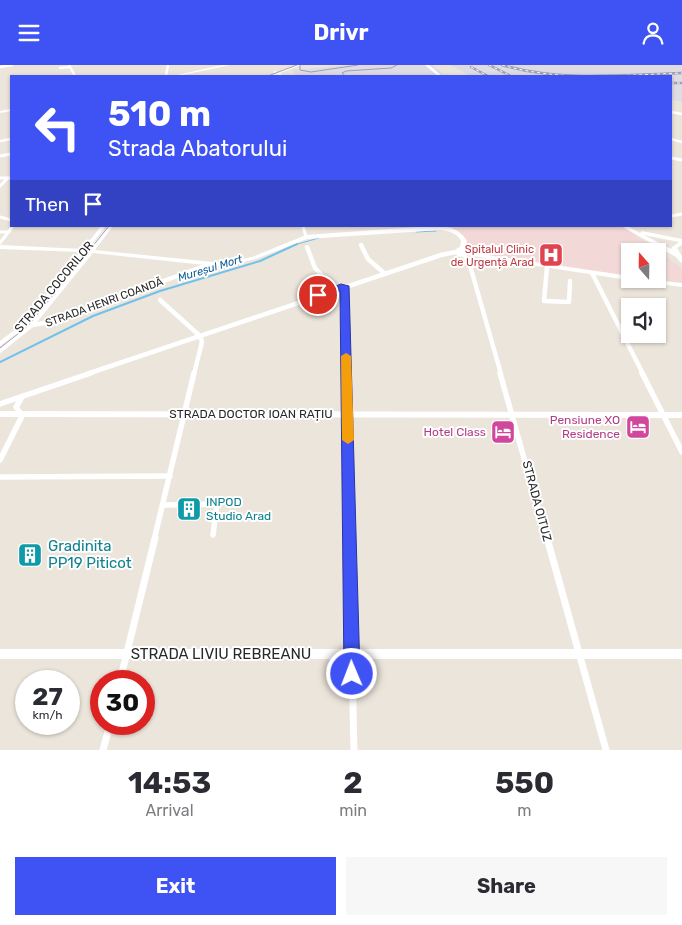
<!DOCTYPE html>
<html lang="en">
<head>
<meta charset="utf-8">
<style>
  :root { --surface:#fff; --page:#f7f7f7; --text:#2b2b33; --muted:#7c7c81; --accent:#3f53f4 }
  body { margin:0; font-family:Rubik,sans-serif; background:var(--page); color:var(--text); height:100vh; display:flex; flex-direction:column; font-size:19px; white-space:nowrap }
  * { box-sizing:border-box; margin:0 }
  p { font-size:16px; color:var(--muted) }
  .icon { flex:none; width:28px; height:28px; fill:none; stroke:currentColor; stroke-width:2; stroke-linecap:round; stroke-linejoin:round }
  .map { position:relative; height:685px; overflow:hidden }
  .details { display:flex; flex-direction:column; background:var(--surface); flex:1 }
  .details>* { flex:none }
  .banner { position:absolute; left:10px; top:10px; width:662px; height:152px; border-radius:0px; box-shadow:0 1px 4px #0004; background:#3f53f4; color:#fff; overflow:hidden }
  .needle { width:32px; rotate:340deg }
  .fabs { position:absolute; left:621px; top:178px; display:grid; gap:10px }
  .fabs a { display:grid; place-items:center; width:45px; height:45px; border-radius:0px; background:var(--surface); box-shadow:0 1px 4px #0004; font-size:25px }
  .speed { position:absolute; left:15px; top:605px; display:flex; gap:10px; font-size:25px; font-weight:700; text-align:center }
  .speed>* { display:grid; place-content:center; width:65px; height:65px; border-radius:50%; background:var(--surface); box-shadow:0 1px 4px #0004; line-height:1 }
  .speed small { font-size:12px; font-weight:400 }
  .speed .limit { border:8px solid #d22; background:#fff; color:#111 }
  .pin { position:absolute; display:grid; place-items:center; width:42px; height:42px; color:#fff; margin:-21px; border:2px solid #fff; border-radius:50%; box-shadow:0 1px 5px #0007 }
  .me { position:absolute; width:55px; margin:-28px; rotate:359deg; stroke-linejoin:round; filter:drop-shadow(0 0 4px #0008) }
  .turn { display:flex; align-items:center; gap:18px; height:105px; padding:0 15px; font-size:22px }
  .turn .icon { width:65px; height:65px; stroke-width:2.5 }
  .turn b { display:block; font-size:35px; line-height:42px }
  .then { display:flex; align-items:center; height:48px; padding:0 15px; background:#0003; gap:10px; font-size:19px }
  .eta { display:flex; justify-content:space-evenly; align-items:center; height:85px; text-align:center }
  .eta b { font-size:30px; font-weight:700; line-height:35px }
  .primary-button { display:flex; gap:10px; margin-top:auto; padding:10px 15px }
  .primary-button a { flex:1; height:58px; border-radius:0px; background:var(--accent); color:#fff; font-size:20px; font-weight:700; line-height:58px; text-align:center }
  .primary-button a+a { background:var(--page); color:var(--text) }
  header { display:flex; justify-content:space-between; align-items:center; height:65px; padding:0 15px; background:var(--accent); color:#fff; font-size:22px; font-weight:700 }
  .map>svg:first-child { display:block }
  .industrial { fill:#dfdce4 }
  .medical { fill:#f2d9d8 }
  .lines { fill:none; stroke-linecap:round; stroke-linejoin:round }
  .stream-far1 { stroke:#71c1eb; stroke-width:1 }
  .stream { stroke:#71c1eb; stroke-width:2 }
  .street-far4 { stroke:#fff; stroke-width:2.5 }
  .street-far3 { stroke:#fff; stroke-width:3 }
  .street-far2 { stroke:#fff; stroke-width:4.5 }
  .street-far1 { stroke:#fff; stroke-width:5.5 }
  .street { stroke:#fff; stroke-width:7 }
  .secondary { fill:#fff; fill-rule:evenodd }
  .tram { stroke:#9ea0b3; stroke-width:1 }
  .rail-casing { stroke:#9ea0b3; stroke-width:2.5 }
  .rail { stroke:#fff; stroke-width:1; stroke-dasharray:3; stroke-linecap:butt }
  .route { fill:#3f53f4; stroke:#29369f }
  .slow { fill:#f59e0b }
  .labels { text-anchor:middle; stroke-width:4; stroke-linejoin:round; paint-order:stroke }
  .far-health-label { font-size:11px; fill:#be3a42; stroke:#fff; text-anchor:end }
  .far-water-label { font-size:11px; font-style:italic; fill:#115e95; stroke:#fff }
  .far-street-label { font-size:11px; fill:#292929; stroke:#fff }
  .street-label { font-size:12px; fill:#292929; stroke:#fff }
  .hotel-label { font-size:12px; fill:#b23c85; stroke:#fff; text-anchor:end }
  .culture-label { font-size:12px; fill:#0d838f; stroke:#fff; text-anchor:start }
  .near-culture-label { font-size:15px; fill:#0d838f; stroke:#fff; text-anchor:start }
  .near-street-label { font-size:15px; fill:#292929; stroke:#fff }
</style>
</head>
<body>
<header><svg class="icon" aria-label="menu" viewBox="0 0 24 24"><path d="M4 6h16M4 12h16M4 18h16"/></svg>Drivr<svg class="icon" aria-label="person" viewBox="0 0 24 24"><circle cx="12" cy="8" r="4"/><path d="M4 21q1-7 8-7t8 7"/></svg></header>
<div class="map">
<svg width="682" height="685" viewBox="0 0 682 685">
  <rect width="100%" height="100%" fill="#ebe5db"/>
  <g class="industrial">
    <path d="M352,0H433L445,11H296L292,5Z"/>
    <path d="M450,0H682V37L671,35V11H471Z"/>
  </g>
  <path class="medical" d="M458,161H623L679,201L682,205V219L641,214H658V186H630V212L465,188L464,177L450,165Z"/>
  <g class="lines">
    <g class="stream-far1">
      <path d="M416,167L436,166"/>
      <path d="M294,180L319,173"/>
    </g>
    <path class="stream" d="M0,297L93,251L160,226L260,196L297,179"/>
    <g class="street-far4">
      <path d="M69,0L75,11"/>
      <path d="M0,2L12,0"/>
      <path d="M60,3L70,2"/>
      <path d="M275,7L282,11"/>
      <path d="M166,11L168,0"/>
      <path d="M671,47L682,49"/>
      <path d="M671,74L682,77"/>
      <path d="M0,76L11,74"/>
    </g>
    <g class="street-far3">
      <path d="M0,91L11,89"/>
      <path d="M671,93L682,95"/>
      <path d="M0,113H11"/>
      <path d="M0,121L8,113"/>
      <path d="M671,151L682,149"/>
      <path d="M0,152L11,155"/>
      <path d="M303,161L306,172"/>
      <path d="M0,167H9"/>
      <path d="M0,178L13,161"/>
    </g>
    <g class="street-far2">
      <path d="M361,180L368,194L384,208"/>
      <path d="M307,182L315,203L335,224"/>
      <path d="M463,189L469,197L501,309"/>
      <path d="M547,202L544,236L569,237L570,216"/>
      <path d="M592,208L643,309"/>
      <path d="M344,221L346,309"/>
      <path d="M160,235L200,271L202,277L194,309"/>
      <path d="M28,261L54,256L210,199"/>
      <path d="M87,309L441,190L456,187"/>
    </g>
    <g class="street-far1">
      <path d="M346,308L349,475"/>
      <path d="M500,308L547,475"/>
      <path d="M642,308L682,387"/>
      <path d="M0,339L91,308"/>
      <path d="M21,349L16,342L22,332"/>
      <path d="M0,395L23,349"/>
      <path d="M0,412L170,411"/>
      <path d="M163,440L217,439L213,470"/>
      <path d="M154,475L194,308"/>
    </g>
    <g class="street">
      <path d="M349,473L354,685"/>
      <path d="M547,473L606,685"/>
      <path d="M120,616L155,473"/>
      <path d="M103,685L110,659"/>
    </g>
    <g class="secondary">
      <path d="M223,0H230L178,11H172Z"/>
      <path d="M296,0H301L272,11H267Z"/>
      <path d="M425,0H429L442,11H438Z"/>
      <path d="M11,44V46L0,48V46Z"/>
      <path d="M101,161H106L88,184H89L108,161H113L95,185L223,198L252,192L306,170L430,161C445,161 459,162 467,176L465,183L467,187L630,211V214H646L682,218V222L634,216L466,190L460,192L457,191L455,187L457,183L460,182L461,176C457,168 449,166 440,165L307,174L256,194L223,202L93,188L33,262L2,287L0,288V283L20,266L0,281V276L21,260L80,187L0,184V180L83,184ZM86,187H87L25,262Z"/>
      <path d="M621,161H627L640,168L642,166L682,174V180L677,183L682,191V198L680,197L676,192ZM644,170L679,177L671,183L673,185Z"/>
      <path d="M0,346L682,347V353L0,352Z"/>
      <rect x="0" y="584" width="682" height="10"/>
    </g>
    <g class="tram">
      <path d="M300,0V5L311,7L358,0"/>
      <path d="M268,11L297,0"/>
      <path d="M345,11L342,8L346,6L391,3L397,0"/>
      <path d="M0,283L28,261L109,161"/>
    </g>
    <defs>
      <g id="rail">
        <path d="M489,0L509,10"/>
        <path d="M502,0C561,17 621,10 682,8"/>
        <path d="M471,2L488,11"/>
        <path d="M671,18H681"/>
      </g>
    </defs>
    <use href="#rail" class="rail-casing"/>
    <use href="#rail" class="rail"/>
  </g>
  <path class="route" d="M341,219L349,221L360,609L358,614L352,617L346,614L344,609L340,226L318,233L313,230Z"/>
  <path class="slow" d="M346,288L351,291L354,375L348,379L342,375L341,291Z"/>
  <defs>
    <symbol id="hospital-square" viewBox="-11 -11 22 22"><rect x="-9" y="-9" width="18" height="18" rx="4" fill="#e0444e" stroke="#fff"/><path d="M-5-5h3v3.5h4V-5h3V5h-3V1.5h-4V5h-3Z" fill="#fff"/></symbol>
    <symbol id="hotel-square" viewBox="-11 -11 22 22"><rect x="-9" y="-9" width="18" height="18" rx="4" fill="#d1479c" stroke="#fff"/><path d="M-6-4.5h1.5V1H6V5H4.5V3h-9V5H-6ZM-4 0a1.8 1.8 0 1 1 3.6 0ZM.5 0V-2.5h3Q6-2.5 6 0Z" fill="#fff"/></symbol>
    <symbol id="building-square" viewBox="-11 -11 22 22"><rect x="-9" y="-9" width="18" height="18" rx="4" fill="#0f9aa8" stroke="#fff"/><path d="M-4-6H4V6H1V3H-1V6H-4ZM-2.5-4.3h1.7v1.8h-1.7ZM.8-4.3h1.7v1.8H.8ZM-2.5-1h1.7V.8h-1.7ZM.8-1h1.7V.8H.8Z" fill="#fff"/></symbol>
  </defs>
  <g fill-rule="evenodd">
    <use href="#hospital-square" x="537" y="176" width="28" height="28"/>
    <use href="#hotel-square" x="624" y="348" width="28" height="28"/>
    <use href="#hotel-square" x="489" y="353" width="28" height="28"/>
    <use href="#building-square" x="175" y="430" width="28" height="28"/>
    <use href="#building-square" x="16" y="476" width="28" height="28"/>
  </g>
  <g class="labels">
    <g class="far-health-label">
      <text x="534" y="188">Spitalul Clinic<tspan x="534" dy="13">de Urgență Arad</tspan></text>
    </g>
    <g class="far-water-label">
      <text transform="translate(210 203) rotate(-17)" y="4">Mureșul Mort</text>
    </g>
    <g class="far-street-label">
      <text transform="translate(104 237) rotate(-20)" y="4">STRADA HENRI COANDĂ</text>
    </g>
    <g class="street-label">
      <text transform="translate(54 222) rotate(-50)" y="4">STRADA COCORILOR</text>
      <text x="251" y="353">STRADA DOCTOR IOAN RAȚIU</text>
      <text transform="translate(537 436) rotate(75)" y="4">STRADA OITUZ</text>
    </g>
    <g class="hotel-label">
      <text x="620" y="359">Pensiune XO<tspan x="620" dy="14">Residence</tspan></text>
      <text x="486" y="371">Hotel Class</text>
    </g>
    <g class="culture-label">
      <text x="206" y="441">INPOD<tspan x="206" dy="14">Studio Arad</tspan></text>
    </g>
    <g class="near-culture-label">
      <text x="48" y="486">Gradinita<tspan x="48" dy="17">PP19 Piticot</tspan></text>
    </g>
    <g class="near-street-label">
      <text x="221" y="594">STRADA LIVIU REBREANU</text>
    </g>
  </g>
</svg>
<div class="fabs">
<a><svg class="needle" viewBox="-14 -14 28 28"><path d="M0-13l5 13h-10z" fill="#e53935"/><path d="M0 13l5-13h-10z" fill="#7c7c81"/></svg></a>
<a><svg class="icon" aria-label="sound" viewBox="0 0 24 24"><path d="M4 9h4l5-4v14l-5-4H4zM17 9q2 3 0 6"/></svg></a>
</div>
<div class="speed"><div>27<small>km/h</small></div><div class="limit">30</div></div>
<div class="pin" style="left:318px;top:230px;background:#d93025"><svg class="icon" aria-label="arrive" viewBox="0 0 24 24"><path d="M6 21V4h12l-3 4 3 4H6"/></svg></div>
<svg class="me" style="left:352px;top:609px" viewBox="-20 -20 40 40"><circle r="17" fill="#3f53f4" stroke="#fff" stroke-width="3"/><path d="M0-11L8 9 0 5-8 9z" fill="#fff"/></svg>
<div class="banner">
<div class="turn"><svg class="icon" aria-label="left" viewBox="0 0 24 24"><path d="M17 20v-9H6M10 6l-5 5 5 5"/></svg><div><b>510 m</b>Strada Abatorului</div></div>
<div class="then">Then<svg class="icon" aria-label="arrive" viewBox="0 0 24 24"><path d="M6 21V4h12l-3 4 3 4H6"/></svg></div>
</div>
</div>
<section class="details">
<div class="eta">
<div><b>14:53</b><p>Arrival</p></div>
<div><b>2</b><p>min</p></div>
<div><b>550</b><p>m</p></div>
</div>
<div class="primary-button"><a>Exit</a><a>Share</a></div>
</section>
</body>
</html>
